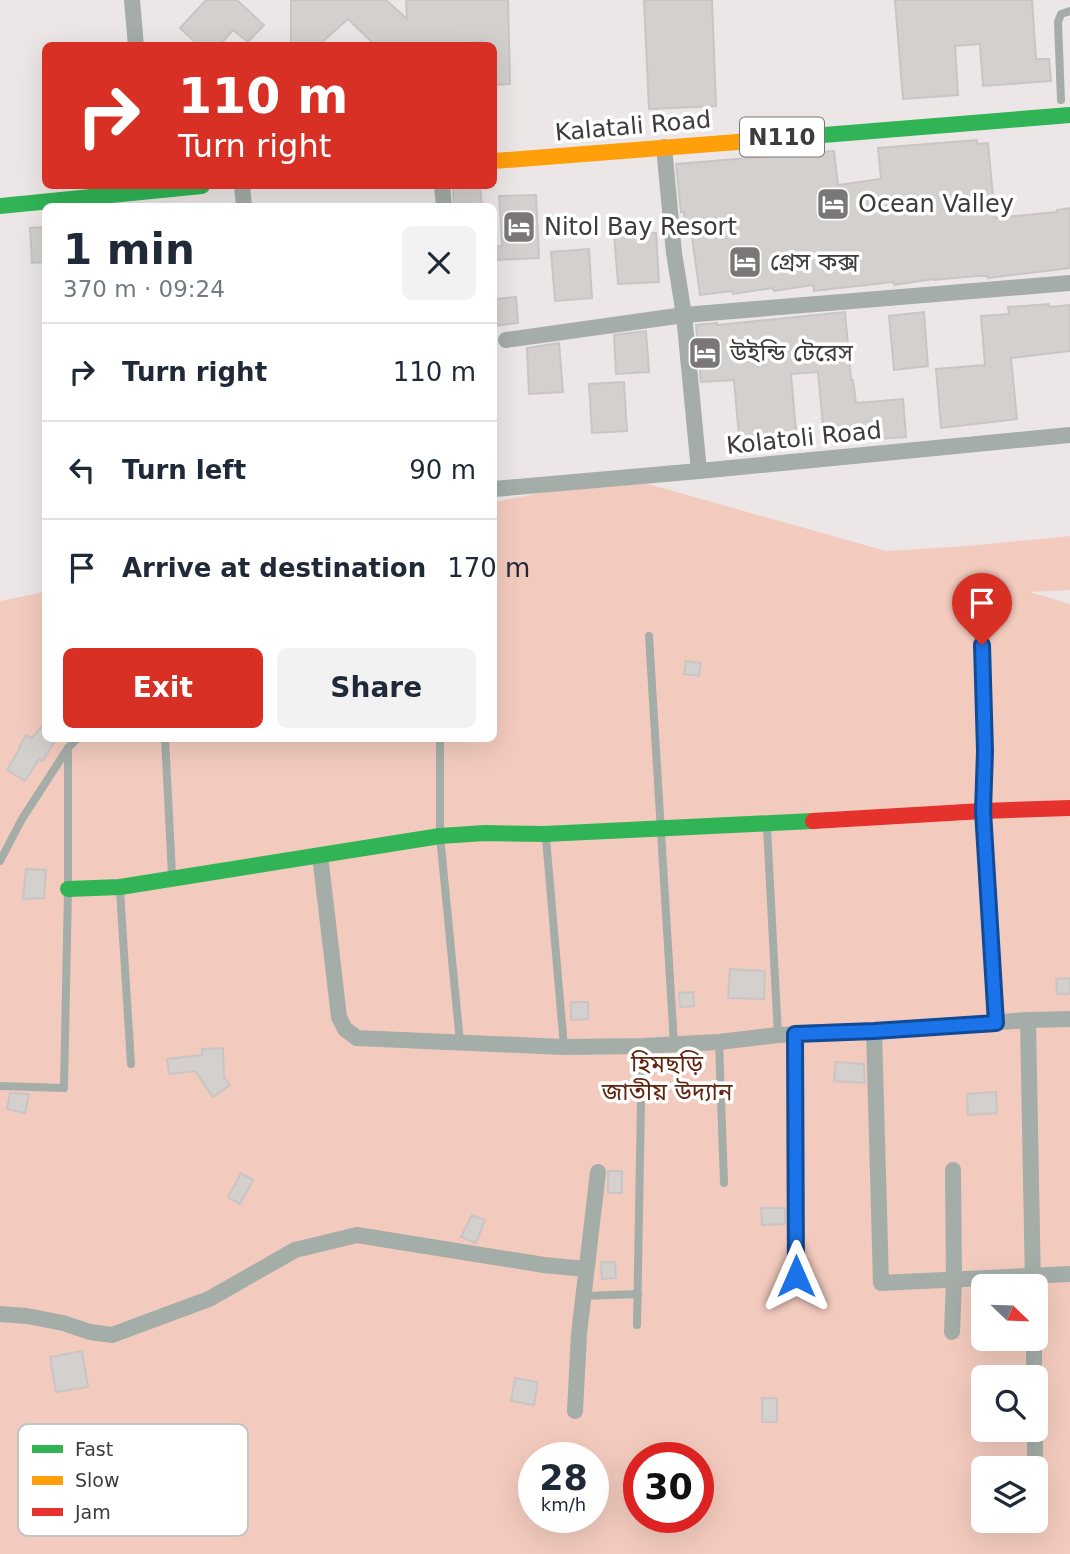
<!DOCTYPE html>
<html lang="en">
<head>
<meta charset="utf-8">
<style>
  :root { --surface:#fff; --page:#f2f2f3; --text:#1f2937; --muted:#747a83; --line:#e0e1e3; --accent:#d93025 }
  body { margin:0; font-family:"DejaVu Sans","Noto Sans Bengali",sans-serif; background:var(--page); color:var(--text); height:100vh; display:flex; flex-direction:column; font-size:26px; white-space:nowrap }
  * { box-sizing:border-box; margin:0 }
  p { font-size:23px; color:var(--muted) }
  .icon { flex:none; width:38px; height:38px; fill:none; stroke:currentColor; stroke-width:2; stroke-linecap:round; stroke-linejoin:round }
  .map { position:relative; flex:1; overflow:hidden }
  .drawer { position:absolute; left:42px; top:203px; width:455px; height:539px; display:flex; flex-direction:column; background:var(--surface); border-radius:10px; box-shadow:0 7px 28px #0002 }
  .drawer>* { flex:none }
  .top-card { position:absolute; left:42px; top:42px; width:455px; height:147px; border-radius:10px; box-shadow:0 7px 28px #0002; background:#d93025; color:#fff; overflow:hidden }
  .needle { width:46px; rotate:113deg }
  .controls { position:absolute; left:971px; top:1274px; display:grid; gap:14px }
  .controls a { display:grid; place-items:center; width:77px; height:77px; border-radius:10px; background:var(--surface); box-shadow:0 7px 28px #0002; font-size:35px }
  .speed { position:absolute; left:518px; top:1442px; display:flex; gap:14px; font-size:35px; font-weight:700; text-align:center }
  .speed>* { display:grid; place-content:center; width:91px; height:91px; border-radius:50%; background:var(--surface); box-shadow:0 7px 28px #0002; line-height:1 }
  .speed small { font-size:18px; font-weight:400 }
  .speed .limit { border:10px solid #d22; background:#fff; color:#111 }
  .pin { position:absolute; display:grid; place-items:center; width:60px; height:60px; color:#fff; margin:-72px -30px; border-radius:50% 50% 50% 0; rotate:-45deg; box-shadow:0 0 7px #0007 }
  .pin .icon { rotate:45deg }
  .me { position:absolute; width:77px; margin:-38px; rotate:0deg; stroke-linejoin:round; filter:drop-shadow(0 0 5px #0008) }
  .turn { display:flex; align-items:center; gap:24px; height:147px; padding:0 21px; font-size:32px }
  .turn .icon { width:91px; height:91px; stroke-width:2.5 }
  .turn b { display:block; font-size:49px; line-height:60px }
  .round { display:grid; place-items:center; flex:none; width:74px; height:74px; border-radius:10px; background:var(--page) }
  .summary { display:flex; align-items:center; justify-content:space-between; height:119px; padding:0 21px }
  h1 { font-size:42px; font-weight:700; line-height:52px }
  .cta { display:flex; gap:14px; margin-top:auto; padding:14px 21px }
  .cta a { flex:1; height:80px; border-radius:10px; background:var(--accent); color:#fff; font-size:28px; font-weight:700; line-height:80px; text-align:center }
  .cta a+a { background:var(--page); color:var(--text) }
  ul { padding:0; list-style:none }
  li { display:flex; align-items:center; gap:21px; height:98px; padding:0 21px; border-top:2px solid var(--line) }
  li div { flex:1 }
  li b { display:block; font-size:26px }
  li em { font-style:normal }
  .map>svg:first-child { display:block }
  .green { fill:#f3cbbe; fill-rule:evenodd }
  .building { fill:#d3d0ce; stroke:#c9c5c4; stroke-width:2 }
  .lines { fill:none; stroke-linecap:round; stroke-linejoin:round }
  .lane { stroke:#a4ada8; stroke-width:8 }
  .street { stroke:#a4ada8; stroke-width:16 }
  .fast { stroke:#30b455; stroke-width:16 }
  .slow { stroke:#ff9f0a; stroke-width:16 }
  .jam { stroke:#e5322d; stroke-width:16 }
  .route-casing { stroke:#114b97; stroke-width:18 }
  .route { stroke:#1a73e8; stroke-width:12 }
  .labels { text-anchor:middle; stroke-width:7; stroke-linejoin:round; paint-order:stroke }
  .shield { fill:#fff; stroke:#787674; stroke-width:2 }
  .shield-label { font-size:23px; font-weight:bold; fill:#3e3b39 }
  .street-label { font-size:24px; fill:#3e3b39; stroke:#fff }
  .poi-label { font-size:24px; fill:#3e3b39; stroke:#fff; text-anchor:start }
  .park-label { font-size:24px; fill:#5f230e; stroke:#fff }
  .key { fill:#fff; stroke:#c5c4c4; stroke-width:2 }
  .key-label { font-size:19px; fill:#3e3b39 }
</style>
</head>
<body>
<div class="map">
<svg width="1070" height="1554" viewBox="0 0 1070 1554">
  <rect width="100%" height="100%" fill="#ece7e6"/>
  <path class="green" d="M623,477L886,551L968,546L1070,536V590L1030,592L1070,604V1554H0V601L45,592L46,738H494V502ZM984,1286H1036V1339H984ZM984,1377H1036V1430H984ZM534,1458H593V1517H534ZM639,1458H698V1517H639ZM984,1468H1036V1521H984Z"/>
  <g class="building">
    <path d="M206,0H237L264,25L248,42L233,30L219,46H199L180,28Z"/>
    <path d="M291,0H386L407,19L406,0H508L510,84L494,85V46H483V41L452,46H376L348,19L318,46H291Z"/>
    <path d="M644,0H712L716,106L649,109Z"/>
    <path d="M895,0H1032L1036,59H1049L1051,81L983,86L980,44L955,46L958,95L903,99Z"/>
    <path d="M977,140V144L988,143L995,218L1057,212V210L1070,208V268L988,278V276H977L934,280V279L894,285L893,282L814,291L813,285L774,291L773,288L733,294L732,291L700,295L690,223H685L684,212H681L676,164L834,151L838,185L881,179L878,148Z"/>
    <path d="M480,186L482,206H454L453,188Z"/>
    <path d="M536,195L539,258L494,260V246H502L499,196Z"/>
    <path d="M46,227V262L32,263L30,228Z"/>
    <path d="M656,233L659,282L618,284L614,234Z"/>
    <path d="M589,249L592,298L555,301L551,252Z"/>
    <path d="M516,297L518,323L494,326V299Z"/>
    <path d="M1049,304V307L1070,305V351L1011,358L1017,419L941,428L936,369L985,365L981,316L1009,314L1008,307Z"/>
    <path d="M845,312L851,380H853L856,403L903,399L906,437L876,439L875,432L824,436L818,372L791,374L797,443L740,448L734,380L701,382L696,325L717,323V325Z"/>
    <path d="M924,312L928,366L894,370L889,316Z"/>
    <path d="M646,331L649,372L616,374L614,335Z"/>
    <path d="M559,343L563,392L529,394L527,348Z"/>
    <path d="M624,382L627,431L592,433L589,384Z"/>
    <path d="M686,661L701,663L699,676L684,674Z"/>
    <path d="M46,721V738H56L43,761L39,759L25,781L7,770L20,748H19L26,735L32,738Z"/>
    <path d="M26,869L46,870L44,898L23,899Z"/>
    <path d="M730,969L765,971L764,999L728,998Z"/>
    <path d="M1070,978V994H1057L1056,979Z"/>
    <path d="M693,992L694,1006L680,1007L679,993Z"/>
    <path d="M571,1002H588V1019L571,1020Z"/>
    <path d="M223,1048L224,1077L230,1085L213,1097L195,1071L169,1074L167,1059L202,1055V1049Z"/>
    <path d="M836,1062L864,1064L865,1083L834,1081Z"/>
    <path d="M996,1092L997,1113L968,1115L967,1094Z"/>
    <path d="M10,1093L29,1094L25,1113L7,1109Z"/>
    <rect x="608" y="1171" width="14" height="22"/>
    <path d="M241,1173L253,1180L240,1204L228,1197Z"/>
    <path d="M761,1208H785V1224L762,1225Z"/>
    <path d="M472,1215L485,1220L476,1243L461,1237Z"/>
    <path d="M601,1262H615L616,1278L602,1279Z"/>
    <path d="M82,1351L88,1387L56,1392L50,1357Z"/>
    <path d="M515,1378L538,1382L534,1405L511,1401Z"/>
    <rect x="762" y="1398" width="15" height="24"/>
  </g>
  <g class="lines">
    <g class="lane">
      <path d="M1061,100L1058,22L1061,14L1070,11"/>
      <path d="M649,636L674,1044"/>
      <path d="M165,738L172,875"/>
      <path d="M440,738V836L460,1042"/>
      <path d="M767,827L778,1035"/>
      <path d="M546,838L564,1047"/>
      <path d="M0,861L22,819L68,748L78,738"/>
      <path d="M120,890L131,1064"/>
      <path d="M719,1042L724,1183"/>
      <path d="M0,1086L64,1088L68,889V748"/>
      <path d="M585,1296L638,1294"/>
      <path d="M637,1325L642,1046"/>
    </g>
    <g class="street">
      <path d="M132,0L136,46"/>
      <path d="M664,147L674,253L684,315L699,471"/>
      <path d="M242,186L244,206"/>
      <path d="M442,186L444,206"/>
      <path d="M506,340L684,315L1070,283"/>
      <path d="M494,489L699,471L1070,435"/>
      <path d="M982,645L985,751L983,811L996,1023"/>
      <path d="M320,855L339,1017L345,1029L357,1038L564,1047L642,1046L719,1042L778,1035L874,1031L1028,1020L1070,1019"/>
      <path d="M1028,1020L1033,1286"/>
      <path d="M874,1031L881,1283L1070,1274"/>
      <path d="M795,1034L796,1276"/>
      <path d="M0,1314L27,1316L63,1323L90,1332L112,1335L209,1299L295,1250L357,1235L544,1265L586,1269"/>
      <path d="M952,1332L954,1280L953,1170"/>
      <path d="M1034,1339V1377"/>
      <path d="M575,1411L579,1334L598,1172"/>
      <path d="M1035,1430V1468"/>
    </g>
    <g class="fast">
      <path d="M737,142L1070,115"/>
      <path d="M0,206L202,186"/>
      <path d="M68,889L120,887L440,836L485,833L545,834L813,821"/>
    </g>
    <path class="slow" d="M494,161L737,142"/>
    <path class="jam" d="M813,821L983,811L1070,808"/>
  </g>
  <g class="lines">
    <defs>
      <path id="route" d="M796,1276L795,1034L874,1031L996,1023L983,811L985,751L982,645"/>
    </defs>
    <use href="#route" class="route-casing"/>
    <use href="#route" class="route"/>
  </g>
  <defs>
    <symbol id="hotel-square" viewBox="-11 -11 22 22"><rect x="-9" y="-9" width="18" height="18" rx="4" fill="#7b7776" stroke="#fff"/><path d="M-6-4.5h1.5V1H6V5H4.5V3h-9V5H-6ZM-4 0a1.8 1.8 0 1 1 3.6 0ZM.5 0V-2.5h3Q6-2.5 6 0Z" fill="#fff"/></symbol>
  </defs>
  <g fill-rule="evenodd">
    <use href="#hotel-square" x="814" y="185" width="38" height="38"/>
    <use href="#hotel-square" x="500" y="208" width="38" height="38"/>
    <use href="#hotel-square" x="726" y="243" width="38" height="38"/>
    <use href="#hotel-square" x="686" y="334" width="38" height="38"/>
  </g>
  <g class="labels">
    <rect class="shield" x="740" y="117.5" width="84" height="39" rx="5"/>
    <g class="shield-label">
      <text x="782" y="145">N110</text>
    </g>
    <g class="street-label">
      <text transform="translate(633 126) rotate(-5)" y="8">Kalatali Road</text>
      <text transform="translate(804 438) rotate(-6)" y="8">Kolatoli Road</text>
    </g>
    <g class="poi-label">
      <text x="858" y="212">Ocean Valley</text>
      <text x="544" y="235">Nitol Bay Resort</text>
      <text x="770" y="270">গ্রেস কক্স</text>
      <text x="730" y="361">উইন্ডি টেরেস</text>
    </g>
    <g class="park-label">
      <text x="667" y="1072">হিমছড়ি<tspan x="667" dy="28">জাতীয় উদ্যান</tspan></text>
    </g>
  </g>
  <rect x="18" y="1424" width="230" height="112" rx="10" class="key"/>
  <rect x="32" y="1445" width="31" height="8" fill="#30b455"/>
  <rect x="32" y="1476" width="31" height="9" fill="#ff9f0a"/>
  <rect x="32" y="1508" width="31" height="8" fill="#e5322d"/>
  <g class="key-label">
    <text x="75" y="1456">Fast</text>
    <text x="75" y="1487">Slow</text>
    <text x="75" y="1519">Jam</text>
  </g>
</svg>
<div class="controls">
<a><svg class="needle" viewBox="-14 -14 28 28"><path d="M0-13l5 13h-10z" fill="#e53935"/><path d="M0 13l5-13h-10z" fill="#747a83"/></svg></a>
<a><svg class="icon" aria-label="search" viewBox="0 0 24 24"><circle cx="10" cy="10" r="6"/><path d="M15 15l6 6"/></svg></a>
<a><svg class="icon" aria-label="layers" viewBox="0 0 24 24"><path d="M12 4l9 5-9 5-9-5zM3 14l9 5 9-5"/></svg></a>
</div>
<div class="speed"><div>28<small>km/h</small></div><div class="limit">30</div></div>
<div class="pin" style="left:982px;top:645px;background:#d93025"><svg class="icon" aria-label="arrive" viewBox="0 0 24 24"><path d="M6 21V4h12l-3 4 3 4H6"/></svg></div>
<svg class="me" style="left:796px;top:1276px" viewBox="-20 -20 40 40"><path d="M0-17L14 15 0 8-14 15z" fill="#1a73e8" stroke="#fff" stroke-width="4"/></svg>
<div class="top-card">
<div class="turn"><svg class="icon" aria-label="right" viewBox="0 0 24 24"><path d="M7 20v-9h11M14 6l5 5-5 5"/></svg><div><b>110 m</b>Turn right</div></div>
</div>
<section class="drawer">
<div class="summary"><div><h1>1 min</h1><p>370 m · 09:24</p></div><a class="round"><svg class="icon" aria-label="close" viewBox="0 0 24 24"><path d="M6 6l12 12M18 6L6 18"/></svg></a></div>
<ul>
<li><svg class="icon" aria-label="right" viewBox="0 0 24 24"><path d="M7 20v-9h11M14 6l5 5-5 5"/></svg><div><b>Turn right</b></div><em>110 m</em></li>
<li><svg class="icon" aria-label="left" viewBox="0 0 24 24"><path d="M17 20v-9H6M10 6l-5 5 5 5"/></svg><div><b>Turn left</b></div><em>90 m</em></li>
<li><svg class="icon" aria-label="arrive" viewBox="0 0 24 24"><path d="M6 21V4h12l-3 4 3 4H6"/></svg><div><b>Arrive at destination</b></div><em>170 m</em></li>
</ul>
<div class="cta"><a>Exit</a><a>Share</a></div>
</section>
</div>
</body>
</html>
